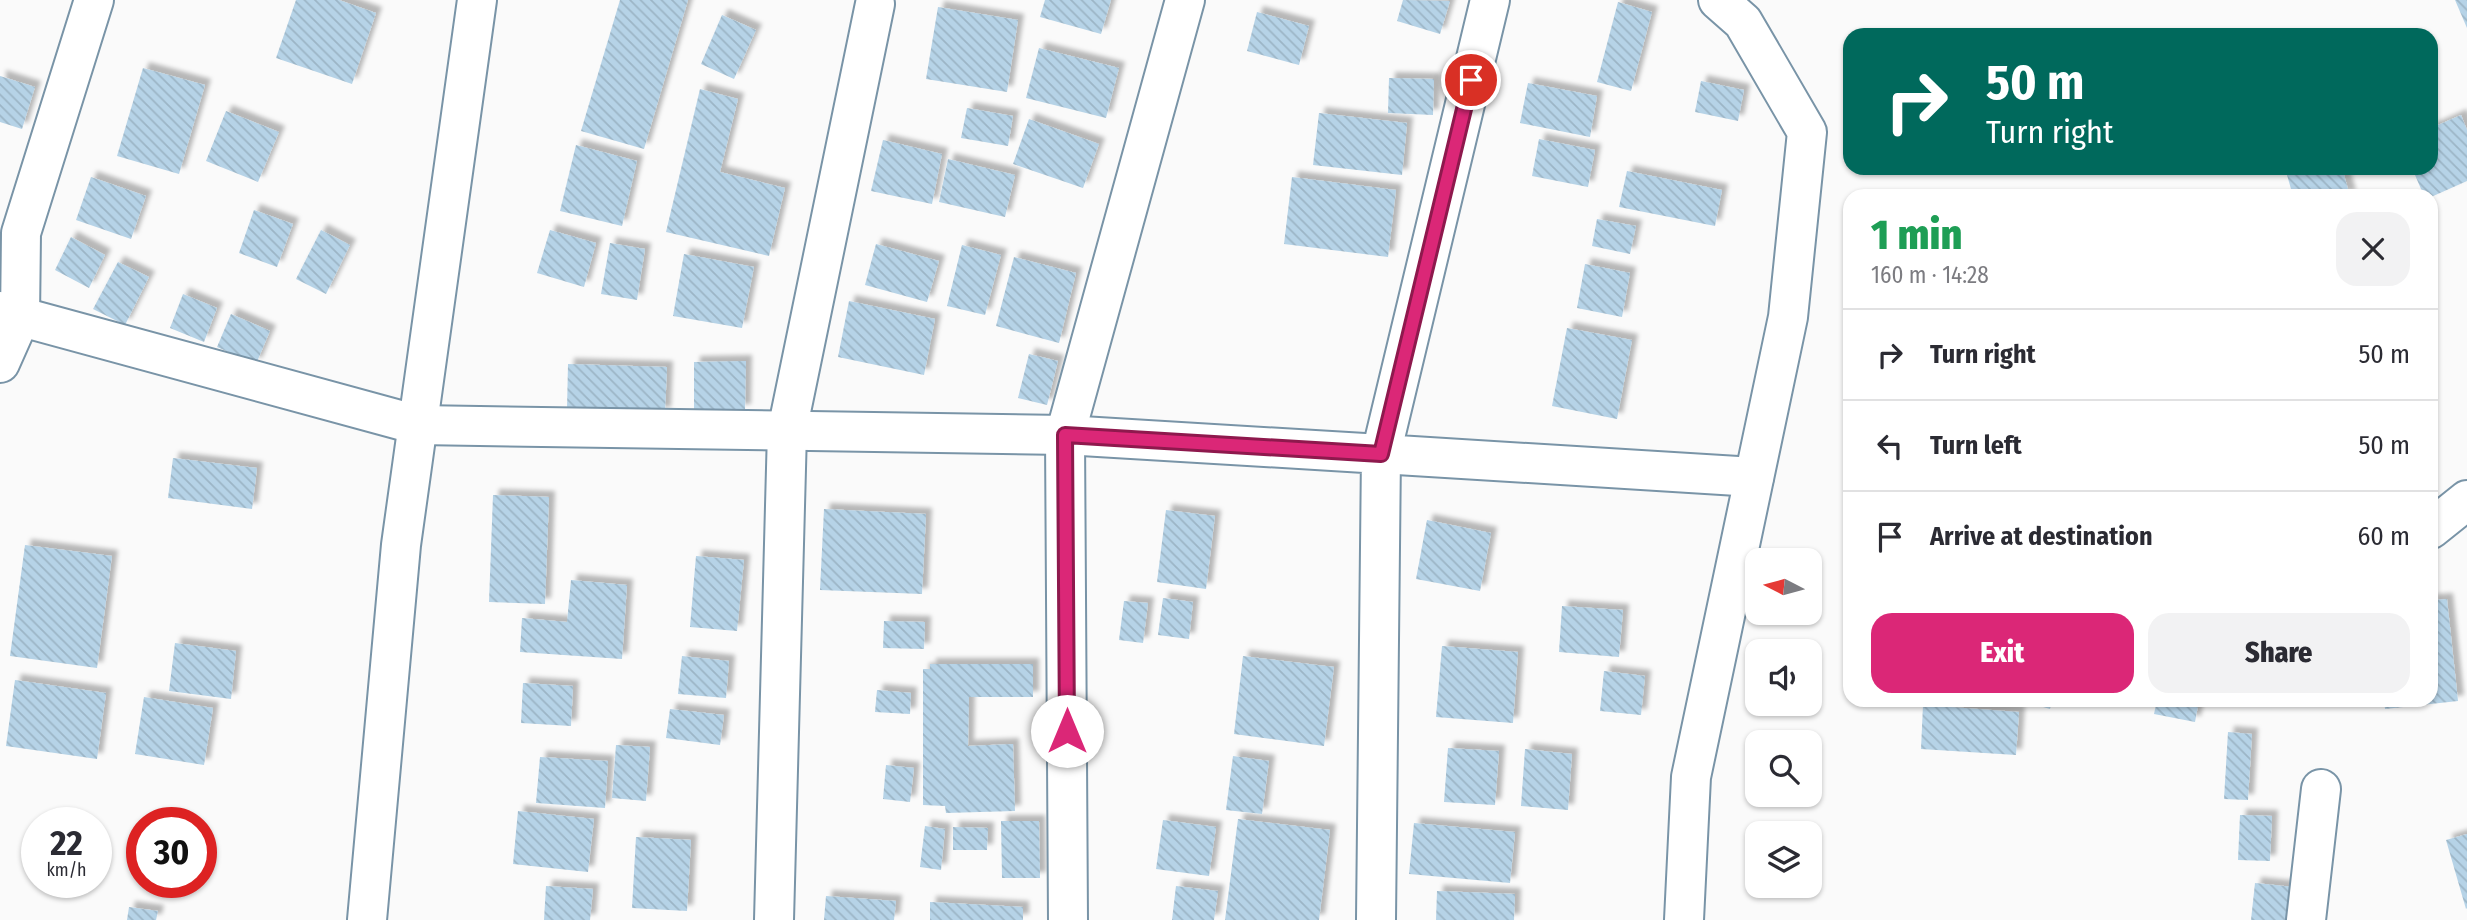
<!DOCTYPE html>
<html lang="en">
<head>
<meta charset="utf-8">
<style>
  :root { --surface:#fff; --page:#f2f2f3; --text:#2b2b33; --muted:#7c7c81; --line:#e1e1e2; --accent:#db2777 }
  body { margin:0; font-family:"Fira Sans Condensed",sans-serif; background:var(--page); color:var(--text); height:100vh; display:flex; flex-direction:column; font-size:26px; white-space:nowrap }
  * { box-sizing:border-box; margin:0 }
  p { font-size:23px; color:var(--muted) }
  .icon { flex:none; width:38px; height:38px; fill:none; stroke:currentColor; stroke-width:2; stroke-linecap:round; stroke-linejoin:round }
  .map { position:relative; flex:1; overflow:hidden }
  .drawer { position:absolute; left:1843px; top:189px; width:595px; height:518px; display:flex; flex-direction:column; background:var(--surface); border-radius:21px; box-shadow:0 2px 5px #0004 }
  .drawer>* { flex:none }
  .banner { position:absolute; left:1843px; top:28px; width:595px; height:147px; border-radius:21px; box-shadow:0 2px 5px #0004; background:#00695c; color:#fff; overflow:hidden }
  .needle { width:46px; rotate:276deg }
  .controls { position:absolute; left:1745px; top:548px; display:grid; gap:14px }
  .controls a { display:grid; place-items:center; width:77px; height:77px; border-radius:14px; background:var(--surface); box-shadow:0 2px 5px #0004; font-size:35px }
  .speed { position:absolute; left:21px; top:807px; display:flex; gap:14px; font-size:35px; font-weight:700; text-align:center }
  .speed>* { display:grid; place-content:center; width:91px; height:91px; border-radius:50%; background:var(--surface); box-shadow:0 2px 5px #0004; line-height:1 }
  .speed small { font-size:18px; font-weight:400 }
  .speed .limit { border:10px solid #d22; background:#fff; color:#111 }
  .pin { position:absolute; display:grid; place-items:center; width:60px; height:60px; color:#fff; margin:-30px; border:4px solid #fff; border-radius:50%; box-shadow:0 2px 7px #0007 }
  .me { position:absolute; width:77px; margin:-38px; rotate:0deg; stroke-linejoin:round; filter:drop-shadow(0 0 5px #0008) }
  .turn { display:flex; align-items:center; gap:24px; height:147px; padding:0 28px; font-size:32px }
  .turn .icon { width:91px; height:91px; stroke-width:2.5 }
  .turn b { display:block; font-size:49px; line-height:60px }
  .round { display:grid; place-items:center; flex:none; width:74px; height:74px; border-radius:21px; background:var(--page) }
  .headline { display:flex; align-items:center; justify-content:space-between; height:119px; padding:0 28px }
  h1 { font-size:42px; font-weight:800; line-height:52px; color:#1e9e55 }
  .button { display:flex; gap:14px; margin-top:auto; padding:14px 28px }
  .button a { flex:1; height:80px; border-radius:21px; background:var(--accent); color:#fff; font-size:28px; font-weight:800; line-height:80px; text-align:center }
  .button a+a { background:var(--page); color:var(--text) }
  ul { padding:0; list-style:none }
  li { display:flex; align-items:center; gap:21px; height:91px; padding:0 28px; border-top:2px solid var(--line) }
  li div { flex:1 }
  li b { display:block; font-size:26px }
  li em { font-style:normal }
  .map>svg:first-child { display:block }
  .building { fill:url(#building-back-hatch); filter:url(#shadow) }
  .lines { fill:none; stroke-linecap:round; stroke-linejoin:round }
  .street-casing { stroke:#7994a7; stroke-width:42 }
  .highway-casing { stroke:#7994a7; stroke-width:42 }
  .street { stroke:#fff; stroke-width:38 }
  .highway { stroke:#fff; stroke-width:38 }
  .route-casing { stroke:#8e194d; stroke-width:18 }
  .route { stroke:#db2777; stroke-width:12 }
</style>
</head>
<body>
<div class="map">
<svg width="2467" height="920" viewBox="0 0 2467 920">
  <defs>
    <pattern id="building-back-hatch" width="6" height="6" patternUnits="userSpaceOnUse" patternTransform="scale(1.75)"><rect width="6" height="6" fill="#b6d3e7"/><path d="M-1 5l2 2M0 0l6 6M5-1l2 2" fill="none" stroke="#9cb5c6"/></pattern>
    <filter id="shadow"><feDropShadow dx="6" dy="-6" stdDeviation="2" flood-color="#0004"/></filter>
  </defs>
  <rect width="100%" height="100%" fill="#fafafa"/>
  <g class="building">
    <path d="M296,0H339L376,13L352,84L276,58Z"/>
    <path d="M620,0H688L644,149L581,131Z"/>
    <path d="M1045,0H1111L1101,34L1040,17Z"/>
    <path d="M1403,0L1450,1L1440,34L1397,21Z"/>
    <path d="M2455,0H2467V28Z"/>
    <path d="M1618,2L1652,12L1631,91L1597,82Z"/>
    <path d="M938,7L1018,20L1007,92L926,79Z"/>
    <path d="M1257,12L1309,26L1299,65L1247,51Z"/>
    <path d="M722,15L756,30L734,79L701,64Z"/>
    <path d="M1039,48L1119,68L1106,118L1026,98Z"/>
    <path d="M143,68L205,85L179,174L117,156Z"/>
    <path d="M0,76L35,87L22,129L0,122Z"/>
    <path d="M1389,78L1434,79L1433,115L1388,113Z"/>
    <path d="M1701,81L1744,90L1738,121L1695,112Z"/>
    <path d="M1528,83L1597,96L1590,137L1520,123Z"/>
    <path d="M700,89L738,99L720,172L785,188L769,256L666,232Z"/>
    <path d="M967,108L1013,116L1008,146L961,138Z"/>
    <path d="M226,111L279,132L258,182L206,161Z"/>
    <path d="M1319,113L1407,123L1402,175L1313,165Z"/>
    <path d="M2461,115L2467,130V181L2431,197L2424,196L2412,168H2431V128Z"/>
    <path d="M1029,119L1099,144L1083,188L1013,164Z"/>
    <path d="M1539,139L1595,150L1588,187L1532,176Z"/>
    <path d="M883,140L942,154L932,204L871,191Z"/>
    <path d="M576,145L637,161L622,226L560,211Z"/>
    <path d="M948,159L1015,175L1005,217L939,202Z"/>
    <path d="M2285,168H2342L2350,196H2293Z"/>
    <path d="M1627,171L1722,190L1715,226L1619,207Z"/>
    <path d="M91,177L146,196L131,239L76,220Z"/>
    <path d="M1292,177L1396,190L1388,257L1284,244Z"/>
    <path d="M254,210L293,224L277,267L239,253Z"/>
    <path d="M1597,219L1636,226L1630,254L1592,246Z"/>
    <path d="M321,230L350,245L326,294L296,279Z"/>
    <path d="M550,230L596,243L584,287L537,273Z"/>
    <path d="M71,237L105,255L89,288L55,270Z"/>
    <path d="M610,243L645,249L637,300L601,294Z"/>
    <path d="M876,244L939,261L927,302L865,285Z"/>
    <path d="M962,245L1001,255L985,315L947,306Z"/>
    <path d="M684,254L754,267L742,328L673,316Z"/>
    <path d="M1014,257L1076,273L1059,343L996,326Z"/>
    <path d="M118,262L149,277L125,325L93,309Z"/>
    <path d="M1585,264L1630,273L1622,317L1577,308Z"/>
    <path d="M183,294L217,308L204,342L170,328Z"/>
    <path d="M849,301L935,319L924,375L838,357Z"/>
    <path d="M231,314L270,331L256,364L217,347Z"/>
    <path d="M1567,328L1632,340L1617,419L1552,406Z"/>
    <path d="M1029,354L1058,361L1047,405L1018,398Z"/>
    <path d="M746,361L745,410H694V362Z"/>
    <path d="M568,364L667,367L665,413L567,409Z"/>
    <path d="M173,458L257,468L252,509L168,498Z"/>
    <path d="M493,495L549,497L545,604L489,602Z"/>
    <path d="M824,509L926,514L922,594L820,590Z"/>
    <path d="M1166,510L1215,516L1206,589L1157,582Z"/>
    <path d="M1427,520L1491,533L1480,591L1416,579Z"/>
    <path d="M25,545L112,556L97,668L10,656Z"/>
    <path d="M696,556L744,560L737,631L690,627Z"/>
    <path d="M571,580L627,585L622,659L520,652L522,618L567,622Z"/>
    <path d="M1163,598L1193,602L1189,639L1158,635Z"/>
    <path d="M2447,599L2458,701L2385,709L2384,700H2431V600Z"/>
    <path d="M1124,601L1148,603L1143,643L1119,640Z"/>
    <path d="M1562,606L1623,610L1619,657L1559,652Z"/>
    <path d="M884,621L925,622L924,649L883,648Z"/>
    <path d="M175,643L236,651L231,699L169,691Z"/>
    <path d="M1442,646L1518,652L1513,723L1436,717Z"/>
    <path d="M682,656L729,661L726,698L678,694Z"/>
    <path d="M1243,656L1334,667L1324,746L1234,734Z"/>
    <path d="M930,664H1033V697H969L968,746L1013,744L1015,811L946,813L945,806L923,805V669H930Z"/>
    <path d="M1604,671L1645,676L1641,715L1600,711Z"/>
    <path d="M15,680L106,693L97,759L6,746Z"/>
    <path d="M523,683L573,686L571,726L521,723Z"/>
    <path d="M877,690L911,693L910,714L875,712Z"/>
    <path d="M144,697L213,708L204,765L135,754Z"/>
    <path d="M2019,700H2052L2050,709Z"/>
    <path d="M2157,700H2199L2195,722L2154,714Z"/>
    <path d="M1923,705L2019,712L2016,755L1921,749Z"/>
    <path d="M670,709L724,715L720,745L666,738Z"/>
    <path d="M2228,732L2252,734L2248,800L2224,799Z"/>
    <path d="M616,745L650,747L646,801L612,798Z"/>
    <path d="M1448,748L1499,751L1495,805L1444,802Z"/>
    <path d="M1525,749L1572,754L1568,810L1521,806Z"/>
    <path d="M1233,756L1269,761L1262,814L1226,810Z"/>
    <path d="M540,757L608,761L605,808L536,803Z"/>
    <path d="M886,765L914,768L910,802L883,799Z"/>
    <path d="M518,811L594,819L588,872L513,864Z"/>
    <path d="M2240,815L2272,816L2270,861L2238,860Z"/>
    <path d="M1238,819L1330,830L1319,920H1225Z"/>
    <path d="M1163,820L1216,827L1209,876L1156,869Z"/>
    <path d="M1001,821H1039L1040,878H1002Z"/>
    <path d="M1414,823L1515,832L1510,883L1409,874Z"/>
    <path d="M925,826L945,829L941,870L920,867Z"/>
    <path d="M953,827L988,828L987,850H953Z"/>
    <path d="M2467,834V908L2466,909L2446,840Z"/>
    <path d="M636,837L691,840L687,911L632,908Z"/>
    <path d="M2255,883L2295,887L2292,920H2251Z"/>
    <path d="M546,886L593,889L590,920H544Z"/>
    <path d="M1176,886L1218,891L1214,920H1172Z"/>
    <path d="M1437,891L1515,894L1514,920H1436Z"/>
    <path d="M826,896L896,901L894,920H824Z"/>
    <path d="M930,902L1023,907V920H930Z"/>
    <path d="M129,907L158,911L156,920H127Z"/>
  </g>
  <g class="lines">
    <defs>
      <g id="street">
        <path d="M1490,0L1381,454L1754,477"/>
        <path d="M0,311L418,425L1065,435L1381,454L1376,920"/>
        <path d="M0,363L20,318L21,233L94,0"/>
        <path d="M2431,529L2467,500"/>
        <path d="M774,920L787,431L875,4"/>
        <path d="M1068,920L1065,435L1185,0"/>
        <path d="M1684,920L1691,777L1788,317L1807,132L1743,22L1718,0"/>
        <path d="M2306,920L2321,789"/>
      </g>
      <path id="highway" d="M367,920L401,545L477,0"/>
    </defs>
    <use href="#street" class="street-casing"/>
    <use href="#highway" class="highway-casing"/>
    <use href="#street" class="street"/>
    <use href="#highway" class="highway"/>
  </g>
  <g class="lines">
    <defs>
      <path id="route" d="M1067,731L1065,435L1381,454L1471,80"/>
    </defs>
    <use href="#route" class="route-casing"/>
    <use href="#route" class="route"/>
  </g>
</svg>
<div class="controls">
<a><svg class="needle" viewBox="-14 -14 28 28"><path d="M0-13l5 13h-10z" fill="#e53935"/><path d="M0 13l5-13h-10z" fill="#7c7c81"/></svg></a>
<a><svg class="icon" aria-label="sound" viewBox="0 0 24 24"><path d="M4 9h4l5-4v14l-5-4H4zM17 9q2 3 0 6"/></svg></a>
<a><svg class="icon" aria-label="search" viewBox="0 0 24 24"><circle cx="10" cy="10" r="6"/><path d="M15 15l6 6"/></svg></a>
<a><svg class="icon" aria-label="layers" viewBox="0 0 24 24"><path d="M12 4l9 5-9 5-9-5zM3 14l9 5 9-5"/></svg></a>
</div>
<div class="speed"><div>22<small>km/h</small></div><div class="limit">30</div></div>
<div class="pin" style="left:1471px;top:80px;background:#d93025"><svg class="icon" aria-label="arrive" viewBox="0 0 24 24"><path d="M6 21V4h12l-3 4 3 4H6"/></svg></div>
<svg class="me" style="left:1067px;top:731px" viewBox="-20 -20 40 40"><circle r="19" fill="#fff"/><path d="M0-13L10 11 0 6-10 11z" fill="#db2777"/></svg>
<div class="banner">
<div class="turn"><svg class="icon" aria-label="right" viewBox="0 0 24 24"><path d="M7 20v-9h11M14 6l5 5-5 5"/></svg><div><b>50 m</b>Turn right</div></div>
</div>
<section class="drawer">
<div class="headline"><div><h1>1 min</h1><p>160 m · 14:28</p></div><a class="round"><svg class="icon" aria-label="close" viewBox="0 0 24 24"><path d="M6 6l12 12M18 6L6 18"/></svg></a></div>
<ul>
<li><svg class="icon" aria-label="right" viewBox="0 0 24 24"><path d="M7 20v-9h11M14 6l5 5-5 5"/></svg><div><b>Turn right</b></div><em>50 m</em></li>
<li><svg class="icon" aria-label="left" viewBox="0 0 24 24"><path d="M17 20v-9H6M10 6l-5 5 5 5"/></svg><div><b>Turn left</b></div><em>50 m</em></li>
<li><svg class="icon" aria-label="arrive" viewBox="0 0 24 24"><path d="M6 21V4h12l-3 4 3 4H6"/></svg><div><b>Arrive at destination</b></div><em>60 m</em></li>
</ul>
<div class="button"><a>Exit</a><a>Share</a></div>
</section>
</div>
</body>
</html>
